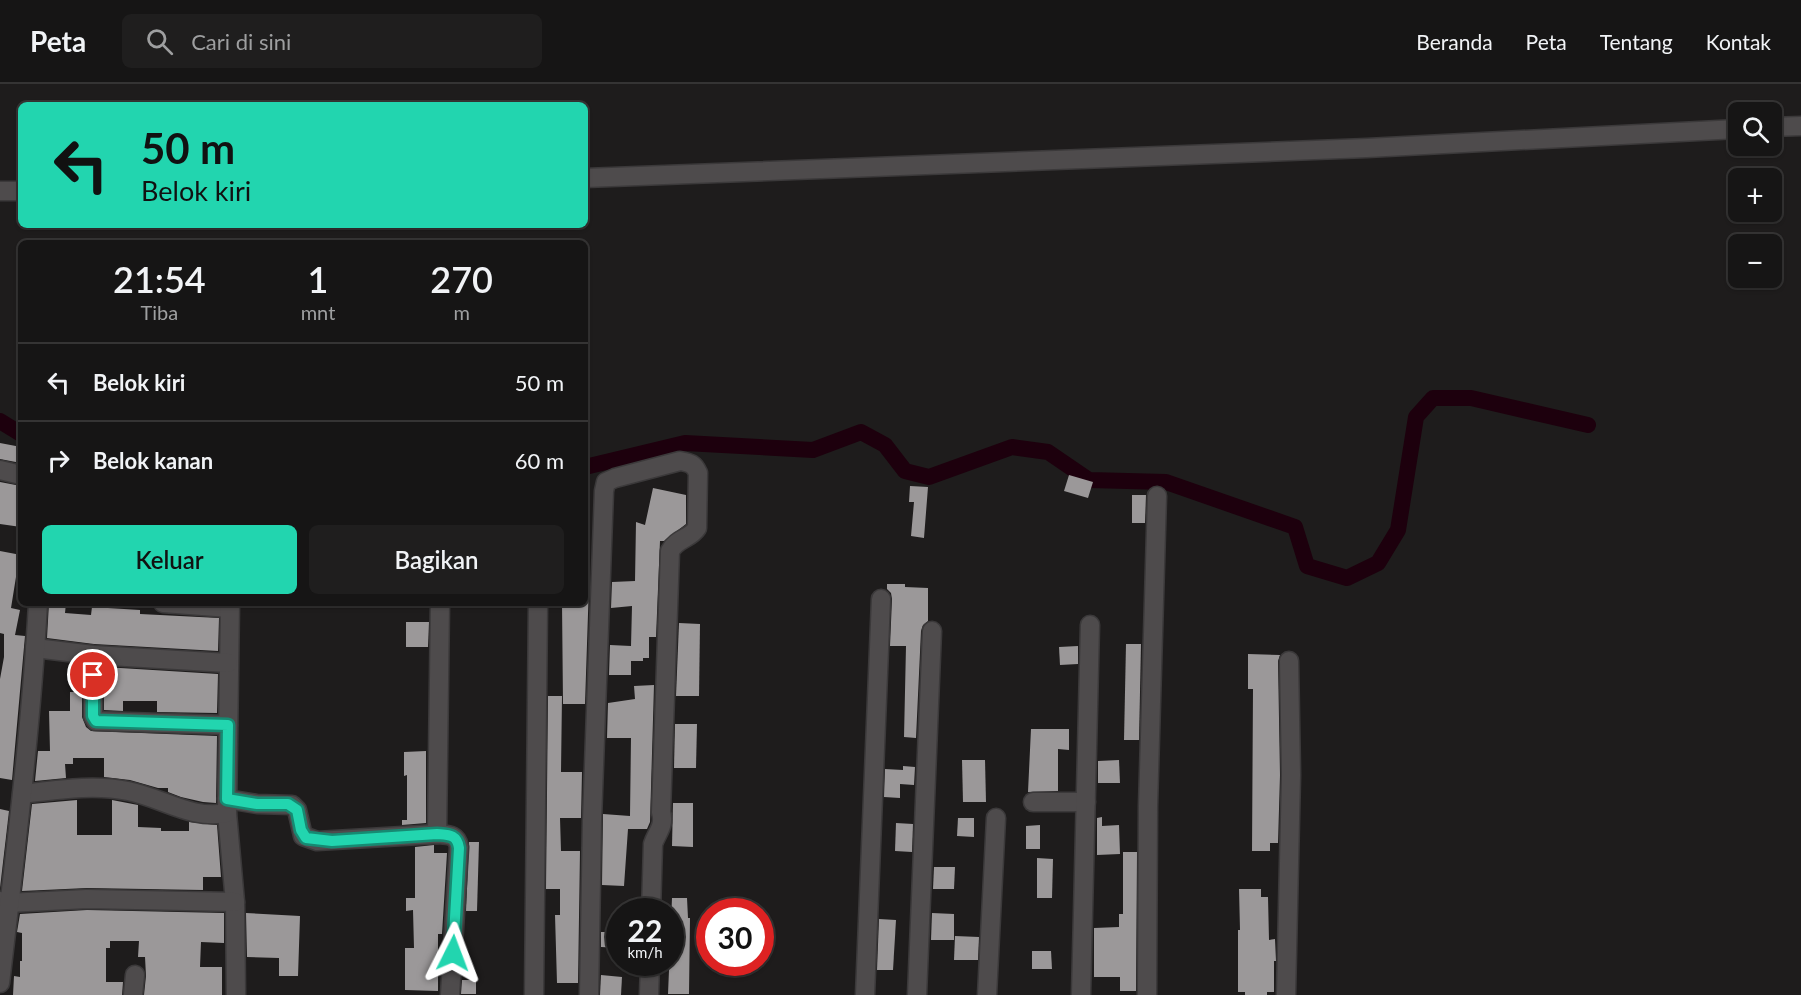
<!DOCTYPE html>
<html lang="id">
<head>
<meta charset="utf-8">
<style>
  :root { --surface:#161515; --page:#1f1e1e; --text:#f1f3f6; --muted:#9e9fa0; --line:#353434; --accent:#22d5af }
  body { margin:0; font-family:Lato,sans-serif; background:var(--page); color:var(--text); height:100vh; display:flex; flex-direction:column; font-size:22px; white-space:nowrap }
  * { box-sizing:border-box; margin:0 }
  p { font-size:20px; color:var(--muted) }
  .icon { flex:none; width:33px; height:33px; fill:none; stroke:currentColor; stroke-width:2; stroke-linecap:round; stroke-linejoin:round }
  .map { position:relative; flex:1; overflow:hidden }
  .sheet { position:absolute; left:18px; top:156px; width:570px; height:366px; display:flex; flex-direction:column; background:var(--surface); border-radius:9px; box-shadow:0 2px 4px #0004,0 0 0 2px var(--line) }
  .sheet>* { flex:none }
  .top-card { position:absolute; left:18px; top:18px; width:570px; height:126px; border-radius:9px; box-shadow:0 2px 4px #0004,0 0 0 2px var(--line); background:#22d5af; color:#111; overflow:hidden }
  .buttons { position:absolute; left:1728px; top:18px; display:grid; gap:12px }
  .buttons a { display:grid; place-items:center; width:54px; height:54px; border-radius:9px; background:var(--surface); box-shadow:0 2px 4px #0004,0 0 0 2px var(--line); font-size:30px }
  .speed { position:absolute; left:606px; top:814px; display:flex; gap:12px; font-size:30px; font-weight:700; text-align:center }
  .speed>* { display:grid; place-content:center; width:78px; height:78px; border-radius:50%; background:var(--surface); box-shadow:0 2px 4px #0004,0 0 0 2px var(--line); line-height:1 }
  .speed small { font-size:15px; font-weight:400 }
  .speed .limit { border:9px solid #d22; background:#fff; color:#111 }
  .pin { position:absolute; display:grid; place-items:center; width:51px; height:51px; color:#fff; margin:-26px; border:3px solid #fff; border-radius:50%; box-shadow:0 2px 6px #0007 }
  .me { position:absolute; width:66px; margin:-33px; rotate:3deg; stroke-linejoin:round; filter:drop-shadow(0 0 4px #0008) }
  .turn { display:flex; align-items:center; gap:21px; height:126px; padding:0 24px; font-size:27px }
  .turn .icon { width:78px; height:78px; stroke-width:2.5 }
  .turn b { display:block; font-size:42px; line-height:51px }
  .eta { display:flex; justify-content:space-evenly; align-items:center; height:102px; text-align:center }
  .eta b { font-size:36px; font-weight:600; line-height:42px }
  .action { display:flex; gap:12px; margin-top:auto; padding:12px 24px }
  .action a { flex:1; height:69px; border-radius:9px; background:var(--accent); color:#111; font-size:24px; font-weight:600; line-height:69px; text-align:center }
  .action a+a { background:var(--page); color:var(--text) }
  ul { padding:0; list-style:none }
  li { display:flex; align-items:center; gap:18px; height:78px; padding:0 24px; border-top:2px solid var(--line) }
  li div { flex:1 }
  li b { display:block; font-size:22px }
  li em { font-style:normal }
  header { display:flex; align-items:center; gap:36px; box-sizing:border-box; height:84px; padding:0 30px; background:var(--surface); border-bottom:2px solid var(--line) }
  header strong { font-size:28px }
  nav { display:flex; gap:33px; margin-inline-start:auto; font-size:21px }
  .search { width:420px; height:54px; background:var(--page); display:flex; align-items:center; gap:15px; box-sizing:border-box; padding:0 21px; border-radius:9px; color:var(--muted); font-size:22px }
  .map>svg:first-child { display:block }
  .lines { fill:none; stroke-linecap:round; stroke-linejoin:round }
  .canal { stroke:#1d000d; stroke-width:16 }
  .building { fill:#9b9899 }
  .minor-casing { stroke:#3b393a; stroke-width:21 }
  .minor { stroke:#4e4b4c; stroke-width:18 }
  .route-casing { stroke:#168a72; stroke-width:15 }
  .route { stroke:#22d5af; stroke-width:10 }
</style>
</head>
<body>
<header>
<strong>Peta</strong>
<div class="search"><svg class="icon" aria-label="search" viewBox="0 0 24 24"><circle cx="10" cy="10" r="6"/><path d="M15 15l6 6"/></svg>Cari di sini</div>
<nav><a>Beranda</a><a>Peta</a><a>Tentang</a><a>Kontak</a></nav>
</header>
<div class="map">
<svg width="1801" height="911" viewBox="0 0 1801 911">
  <rect width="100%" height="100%" fill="#1e1c1c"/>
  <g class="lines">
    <g class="canal">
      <path d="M0,337L21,350"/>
      <path d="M585,383L685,359L813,366L861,348L885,361L905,387L929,393L1012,363L1048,368L1089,396L1166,398L1295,443L1307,482L1347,494L1378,479L1398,446L1416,333L1433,314H1471L1588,341"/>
    </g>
  </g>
  <g class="building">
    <path d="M0,359L21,363V379L0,375Z"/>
    <path d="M1069,391L1093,398L1088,414L1064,407Z"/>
    <path d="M0,398L21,402V443L0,440Z"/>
    <path d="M910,402L928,403L924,454L911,452L914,418H909Z"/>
    <path d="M653,404L686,411V440L664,457H660L656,553H649V574H643V577H631V591H609L610,561L631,562L632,522L611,524L612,498L635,497L636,438L645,441Z"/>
    <path d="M1132,411H1146L1145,439H1132Z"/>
    <path d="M0,467L21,471V494L16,493L11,524L20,526L15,551L25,552L12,696L0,694V595L4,573V550L0,549Z"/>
    <path d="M585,500H589L585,620H563L562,519H585Z"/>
    <path d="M887,500H905V503L928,504V537L923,541L921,547L916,654L904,653L906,562H890L892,515L891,509L887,505Z"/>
    <path d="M49,519H66L65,529L91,531L92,523L140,526V530L219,534L218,567L94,560L47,554Z"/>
    <path d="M406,538H429L428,563H406Z"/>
    <path d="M679,539L700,540L699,612H676Z"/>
    <path d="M1126,560H1141L1139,656H1124Z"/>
    <path d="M1078,562V580L1060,581L1059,563Z"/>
    <path d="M1248,570L1280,571L1278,577L1280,691L1278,759H1270V767H1252L1253,605H1248Z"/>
    <path d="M104,583L218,590L217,629L157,628V617H123V627L104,626Z"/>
    <path d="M654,601L650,738L647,745H628L624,802L602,801L603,730L630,732L631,654H607L608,619L635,615L634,602Z"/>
    <path d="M70,608H82V633L86,643L91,647L217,652L216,719L203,718L181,713L168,708V704H158L130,696L104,693V674H73V680H65L66,694L35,697L38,667H50L49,627H70Z"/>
    <path d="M548,612H562L561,688H582L581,734H560L561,767H580L578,899H557L555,831H560V805H546Z"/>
    <path d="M675,640H697L696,684H674Z"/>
    <path d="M1031,645H1069V666L1058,665V707L1028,708Z"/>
    <path d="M426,667V739L402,741V736H407V691L404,692V668Z"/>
    <path d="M962,676H985L986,718H963Z"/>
    <path d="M1119,676L1120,699H1098V677Z"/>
    <path d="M903,682L915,683L914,701L900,700V714L884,713L885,685L903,686Z"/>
    <path d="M77,716V751H112V716L138,721V743L161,744V747H189V738L217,741L221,793H203V806L87,804L22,807L32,720Z"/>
    <path d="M673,719H693V763L672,762Z"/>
    <path d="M0,725L9,727L0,804Z"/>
    <path d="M1102,733V742L1119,741L1120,770L1097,771V734Z"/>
    <path d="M958,734H974V753L957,752Z"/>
    <path d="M896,739L913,740L912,768L895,767Z"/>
    <path d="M1040,741V765H1026V742Z"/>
    <path d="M469,758H479L477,827H466Z"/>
    <path d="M434,761V769H447L442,850H438V907L405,906V864H414L413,826L406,827V814H415V763Z"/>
    <path d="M1123,768H1137L1136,907H1120V893H1094V844L1119,843V830H1123Z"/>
    <path d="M1037,774L1053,775L1052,814H1037Z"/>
    <path d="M934,783H955L954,805H933Z"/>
    <path d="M1239,805H1261V813H1268L1269,856L1275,855L1276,877H1274V908H1267V911H1245V908H1238V846H1240Z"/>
    <path d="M672,814H687L688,834H690L689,910H668Z"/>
    <path d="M87,826L224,829V859L201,858L200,883H222V911H144L146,892L145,873H138L139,857H110V864H106V898H123L122,911H13L14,892L20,893V877H22V849L17,848L20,830Z"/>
    <path d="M246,829L300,832L298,892H279V874L247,873Z"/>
    <path d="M932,829L954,830V856H931Z"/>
    <path d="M879,835L896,836L893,886H877Z"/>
    <path d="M601,848H620V864L601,863Z"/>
    <path d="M955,852L979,853L978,876H954Z"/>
    <path d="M1032,867H1051L1052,885H1032Z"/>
    <path d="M601,891L622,893L621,911H600Z"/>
    <path d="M462,896H476V910H461Z"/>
  </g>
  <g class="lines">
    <defs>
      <g id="minor">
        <path d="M1772,43L1801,42"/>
        <path d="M585,94L1367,64L1738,45"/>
        <path d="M0,107H21"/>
        <path d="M0,386L21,391"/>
        <path d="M163,519L229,524"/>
        <path d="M230,519L227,729L235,818L236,911"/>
        <path d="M35,564L93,571L228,579"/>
        <path d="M93,571V632L96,637L228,641"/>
        <path d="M22,710C57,706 93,700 128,707C163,714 191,736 227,729"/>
        <path d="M227,715L257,720L292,721L297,726L303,752L317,757L437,750C448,751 457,750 459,763L450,911"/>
        <path d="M1033,718H1086"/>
        <path d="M437,750L440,519"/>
        <path d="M0,817L8,819L87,815L235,818"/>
        <path d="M0,899C15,772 31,646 38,519"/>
        <path d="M133,911L135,891"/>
        <path d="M534,911L538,519"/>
        <path d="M589,911L592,736L604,407L606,398L615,394L680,377C691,379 694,380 698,389L697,444C690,455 677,454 670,467L661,728C665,742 657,748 653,760L651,828"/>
        <path d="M649,911L650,879"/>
        <path d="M865,911L881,515"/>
        <path d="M917,911L932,547"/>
        <path d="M987,911L996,734"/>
        <path d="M1081,911L1090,541"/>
        <path d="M1147,911L1148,722L1157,412"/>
        <path d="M1286,911L1291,691L1289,577"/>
      </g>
    </defs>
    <use href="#minor" class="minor-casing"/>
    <use href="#minor" class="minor"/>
  </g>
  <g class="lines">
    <defs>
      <path id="route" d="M93,591V632L96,637L228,641L227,715L257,720H288L297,726L301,746L306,754L332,757L437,750C448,751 457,750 459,764L453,869"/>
    </defs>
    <use href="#route" class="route-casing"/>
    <use href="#route" class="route"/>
  </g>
</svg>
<div class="buttons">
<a><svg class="icon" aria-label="search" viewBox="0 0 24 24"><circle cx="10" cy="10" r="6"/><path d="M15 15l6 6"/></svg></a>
<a>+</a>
<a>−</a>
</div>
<div class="speed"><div>22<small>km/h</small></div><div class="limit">30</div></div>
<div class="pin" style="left:93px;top:591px;background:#d93025"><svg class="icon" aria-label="arrive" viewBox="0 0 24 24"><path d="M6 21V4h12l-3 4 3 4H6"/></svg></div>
<svg class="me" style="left:453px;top:869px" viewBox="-20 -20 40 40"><path d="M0-17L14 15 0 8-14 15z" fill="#22d5af" stroke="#fff" stroke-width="4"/></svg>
<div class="top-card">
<div class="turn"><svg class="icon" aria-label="left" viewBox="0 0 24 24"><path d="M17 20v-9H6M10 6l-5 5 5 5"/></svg><div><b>50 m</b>Belok kiri</div></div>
</div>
<section class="sheet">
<div class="eta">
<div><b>21:54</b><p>Tiba</p></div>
<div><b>1</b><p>mnt</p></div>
<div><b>270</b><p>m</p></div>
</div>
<ul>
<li><svg class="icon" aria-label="left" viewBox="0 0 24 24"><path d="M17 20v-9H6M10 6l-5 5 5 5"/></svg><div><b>Belok kiri</b></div><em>50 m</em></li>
<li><svg class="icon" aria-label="right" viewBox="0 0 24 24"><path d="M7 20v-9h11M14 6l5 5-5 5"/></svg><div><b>Belok kanan</b></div><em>60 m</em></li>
</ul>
<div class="action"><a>Keluar</a><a>Bagikan</a></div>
</section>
</div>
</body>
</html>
